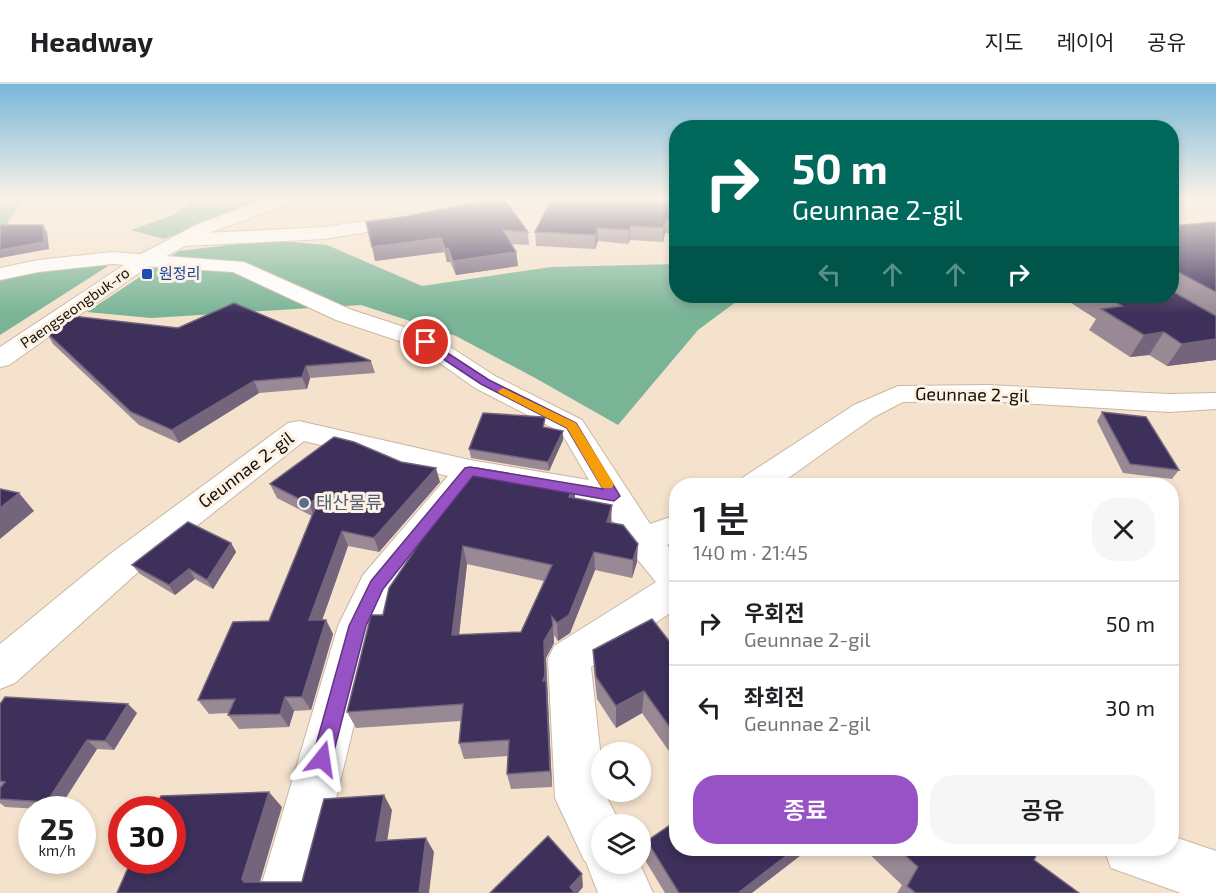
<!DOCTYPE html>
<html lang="ko">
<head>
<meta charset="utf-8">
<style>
  :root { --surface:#fff; --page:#f6f6f6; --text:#202124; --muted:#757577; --line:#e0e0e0; --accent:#9752c6 }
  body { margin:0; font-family:"Exo 2","Noto Sans KR",sans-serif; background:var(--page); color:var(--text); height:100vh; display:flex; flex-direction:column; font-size:22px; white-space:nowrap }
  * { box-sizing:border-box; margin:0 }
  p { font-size:20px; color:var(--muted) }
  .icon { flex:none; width:33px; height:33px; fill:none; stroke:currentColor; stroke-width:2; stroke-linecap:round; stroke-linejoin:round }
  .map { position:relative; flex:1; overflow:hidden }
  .details { position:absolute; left:669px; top:394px; width:510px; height:378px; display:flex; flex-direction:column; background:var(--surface); border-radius:24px; box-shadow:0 3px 9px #0003 }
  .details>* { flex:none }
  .banner { position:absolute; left:669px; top:36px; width:510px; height:183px; border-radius:24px; box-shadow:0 3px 9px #0003; background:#00695c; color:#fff; overflow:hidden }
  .buttons { position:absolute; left:591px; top:658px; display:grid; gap:12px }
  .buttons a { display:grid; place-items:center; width:60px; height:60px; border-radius:50%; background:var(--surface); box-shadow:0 3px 9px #0003; font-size:30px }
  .speed { position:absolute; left:18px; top:712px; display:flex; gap:12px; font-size:30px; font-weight:700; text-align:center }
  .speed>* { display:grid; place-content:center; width:78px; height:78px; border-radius:50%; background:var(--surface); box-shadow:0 3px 9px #0003; line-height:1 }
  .speed small { font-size:15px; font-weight:400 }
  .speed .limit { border:9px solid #d22; background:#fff; color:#111 }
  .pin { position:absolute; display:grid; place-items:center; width:51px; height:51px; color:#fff; margin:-26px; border:3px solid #fff; border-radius:50%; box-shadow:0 2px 6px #0007 }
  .me { position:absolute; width:66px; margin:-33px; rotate:15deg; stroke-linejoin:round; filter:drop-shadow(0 0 4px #0008) }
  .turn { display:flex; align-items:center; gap:21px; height:126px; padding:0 24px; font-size:27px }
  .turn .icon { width:78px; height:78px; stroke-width:2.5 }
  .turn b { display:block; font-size:42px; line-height:51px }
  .lanes { display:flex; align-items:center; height:57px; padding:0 24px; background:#0003; justify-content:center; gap:30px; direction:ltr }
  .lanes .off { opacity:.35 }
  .round { display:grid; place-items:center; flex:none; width:63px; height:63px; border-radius:24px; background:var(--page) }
  .head { display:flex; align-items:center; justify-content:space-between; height:102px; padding:0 24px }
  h1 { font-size:36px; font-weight:600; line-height:45px }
  .button { display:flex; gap:12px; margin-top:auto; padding:12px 24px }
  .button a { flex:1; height:69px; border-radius:24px; background:var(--accent); color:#fff; font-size:24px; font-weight:600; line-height:69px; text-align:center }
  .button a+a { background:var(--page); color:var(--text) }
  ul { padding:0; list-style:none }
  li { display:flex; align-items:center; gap:18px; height:84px; padding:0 24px; border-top:2px solid var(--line) }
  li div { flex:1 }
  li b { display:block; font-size:22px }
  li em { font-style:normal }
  header { display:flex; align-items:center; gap:36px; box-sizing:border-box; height:84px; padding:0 30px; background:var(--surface); border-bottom:2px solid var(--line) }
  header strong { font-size:28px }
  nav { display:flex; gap:33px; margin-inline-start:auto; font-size:21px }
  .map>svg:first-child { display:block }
  .forest { fill:#79b496 }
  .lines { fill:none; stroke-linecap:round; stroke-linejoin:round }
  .minor-casing { stroke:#c9b7a2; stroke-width:2 }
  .tertiary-casing { stroke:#c9b7a2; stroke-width:2 }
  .minor { fill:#fff; fill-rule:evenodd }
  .tertiary { fill:#fff; fill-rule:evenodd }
  .wall { fill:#998994; fill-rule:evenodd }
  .shaded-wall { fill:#74657d }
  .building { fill:#3d305b; stroke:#74657d; stroke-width:1.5; fill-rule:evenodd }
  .route { fill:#9752c6; stroke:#623581; stroke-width:1.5 }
  .slow { fill:#f59e0b }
  .transit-dot { fill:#1a4fb4; stroke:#fdf1e4; stroke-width:2 }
  .service-dot { fill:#5c6f8a; stroke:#fdf1e4; stroke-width:2 }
  .labels { text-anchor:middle; stroke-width:6; stroke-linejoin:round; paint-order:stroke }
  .far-transit-label { font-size:15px; fill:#164399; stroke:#fdf1e4; text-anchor:start }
  .far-street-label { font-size:15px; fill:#171109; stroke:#fdf1e4 }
  .street-label { font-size:18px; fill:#171109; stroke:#fdf1e4 }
  .service-label { font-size:18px; fill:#4e5e75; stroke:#fdf1e4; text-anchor:start }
</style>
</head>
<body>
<header>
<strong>Headway</strong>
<nav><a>지도</a><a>레이어</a><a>공유</a></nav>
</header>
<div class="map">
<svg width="1216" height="809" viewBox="0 0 1216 809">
  <rect width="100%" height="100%" fill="#f5e2cd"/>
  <g class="forest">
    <path d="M0,116H23L4,144L0,145Z"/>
    <path d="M187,116H265L164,155L131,146L173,131L189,120Z"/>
    <path d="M270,156L327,161L422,202L551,183L676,180V212H744L698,246L618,341L537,295L456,252L361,221L151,234L87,228L179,167Z"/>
    <path d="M66,181L108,182L0,251V195Z"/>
  </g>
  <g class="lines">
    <defs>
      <g id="minor">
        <path d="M487,116H523L521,120L462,132L456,131L453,127L456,123Z"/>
        <path d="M411,130L418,132L420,136L418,140L324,155L183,162L176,160L173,156L176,152L183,150L324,143Z"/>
        <path d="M112,168L244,178L352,226L435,253L495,292L582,336L650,440L676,431V457L667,461L676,471V525L591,583L602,683V708H604L621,741H602V780H640L653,809H598L586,778L584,776L555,714L548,575L554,562L656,498L629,465L604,422L478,399L392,510L378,542L313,809H259L338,542L363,491L448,392L304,357L136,490L15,599L0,605V560L110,470L288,339L299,337L470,376L589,396L561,348L475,304L417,263L336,236L233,188L112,180L38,188L0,196V184L38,176Z"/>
        <path d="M987,301L1169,310L1216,309V325L1169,328L987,317L903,318L874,333L777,402H738L742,394L854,321L898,302Z"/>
        <path d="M1172,752L1216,767V809H1181L1111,784L1104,765H1172Z"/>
      </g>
      <path id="tertiary" d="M264,116H290L288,120L212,148L153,179L9,281L0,283V263L139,171L198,140Z"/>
    </defs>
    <use href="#minor" class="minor-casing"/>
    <use href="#tertiary" class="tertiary-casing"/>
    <use href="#minor" class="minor"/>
    <use href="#tertiary" class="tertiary"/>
  </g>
  <g class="wall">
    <path d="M676,116V150L665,149L663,158L630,156L628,160L598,157L595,165L536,162L535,148Z"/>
    <path d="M408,132L528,148L529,161L511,160L516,168L518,182L456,191L450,178H447L444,168L375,177Z"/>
    <path d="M1216,138V276L1167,282L1149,271L1130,273L1089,246L1096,235L1068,217L1071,212H1172V142Z"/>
    <path d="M46,248L371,277L375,289L310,294L307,305L259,309L179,359L139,341L53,260Z"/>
    <path d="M1102,328L1179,386L1172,395L1123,389L1097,337Z"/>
    <path d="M546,344L563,356L549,387L471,374L469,365Z"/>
    <path d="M440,398L379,468L348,462L322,536H326L333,550L311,626L294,627L289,643L239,645L228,631L229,629L209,630L198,616L269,537L312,432L277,414L270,400Z"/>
    <path d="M575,414L611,439L637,478L632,494L595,486L570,549L558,557L554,551V559L546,574L552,703L511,705L507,690L508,672L464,675L459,659L461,637L356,644L347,628L416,463L415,459ZM467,480L544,497L521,548L459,551Z"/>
    <path d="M231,459L236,468L213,505L195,495L175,511L140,490L132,481Z"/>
    <path d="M593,566H676V677L642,629L616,644L597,615L594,588Z"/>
    <path d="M0,620L137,629L114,666L97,665L58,726L5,723L0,719Z"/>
    <path d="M647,757L752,809H665L645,776Z"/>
    <path d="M864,765H1039L1034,776L1079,809H897L902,801Z"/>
  </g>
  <g class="shaded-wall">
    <path d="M666,135L665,149L663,158V144Z"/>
    <path d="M43,141L47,148L49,165L0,174V166Z"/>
    <path d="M631,142L630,156L628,160L629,146Z"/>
    <path d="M598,144V157L595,165V151Z"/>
    <path d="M441,154L444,168L375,177L372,163Z"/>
    <path d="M448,164L450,178H447L445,165Z"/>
    <path d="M516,168L518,182L456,191L453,177Z"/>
    <path d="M1164,248L1149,271L1130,273L1144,251Z"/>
    <path d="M1216,250V276L1167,282L1182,260Z"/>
    <path d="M306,282L310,294L307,305L302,293Z"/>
    <path d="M254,297L259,309L179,359L172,346Z"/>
    <path d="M563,347V356L549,387L548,378Z"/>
    <path d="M436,384L440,398L379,468L374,454Z"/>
    <path d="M575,401V419L569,413Z"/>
    <path d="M19,409L34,427L0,455V424Z"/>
    <path d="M321,410L315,434L309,420Z"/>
    <path d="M612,421L611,439L607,438Z"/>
    <path d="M342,447L348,462L317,551L309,536Z"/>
    <path d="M231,459L236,468L213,505L207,496Z"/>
    <path d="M638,460L637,478L632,494L633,476Z"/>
    <path d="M463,462L467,480L457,569L452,551Z"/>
    <path d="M594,468L595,486L570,549L558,557L557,539Z"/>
    <path d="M189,485L195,495L175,511L169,501Z"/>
    <path d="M552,533L554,559L546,574L552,703L550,687L543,597L544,557Z"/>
    <path d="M326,536L333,550L311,626L302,613Z"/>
    <path d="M644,607L642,629L616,644V622Z"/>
    <path d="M285,613L294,627L289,643L280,630Z"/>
    <path d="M128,620L137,629L114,666L105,657Z"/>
    <path d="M87,656L97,665L58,726L47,718Z"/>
    <path d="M269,708L282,723L257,808L244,798L242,795Z"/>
    <path d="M384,711L392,726L385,771L376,757Z"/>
    <path d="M426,754L434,768L429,809H419Z"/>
    <path d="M795,765H809L752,809H738Z"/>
    <path d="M582,790L583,803L578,809H571L570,803Z"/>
  </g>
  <g class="building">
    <path d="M486,116H505L528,148L503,146L516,168L453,177L448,164L445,165L441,154L372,163L366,138L408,132Z"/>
    <path d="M551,116H676V136L666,135L663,144L631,142L629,146L598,144L595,151L535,148Z"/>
    <path d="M1216,138V208L1180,189H1172V142Z"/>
    <path d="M0,141H43L44,158L0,166Z"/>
    <path d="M1172,207L1216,232V255L1182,260L1164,248L1144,251L1101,225L1122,222L1105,212H1172Z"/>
    <path d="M234,219L371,277L306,282L302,293L254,297L172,346L131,328L46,248L72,232L178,244Z"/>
    <path d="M1102,328L1146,333L1179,386L1130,380Z"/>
    <path d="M483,329L543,333L545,334L543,343L563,347L548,378L469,365Z"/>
    <path d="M334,353L354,358L401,378L436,384L374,454L342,447L309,536H326L302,613H285L280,630L228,631L235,615L198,616L233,538L269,537L321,410L309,420L270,400Z"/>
    <path d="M476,384L575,401L569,413L612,421L607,438L623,441L638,460L633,476L594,468L569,531L557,539L552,533L553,542L544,557L545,591L543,597L546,596L550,687L507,690L509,656L459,659L463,620L347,628L371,531H383L389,504L419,460L415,459ZM463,462L552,481L521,548L452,551Z"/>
    <path d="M0,405L19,409L0,424Z"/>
    <path d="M188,438L231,459L207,496L189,485L169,501L132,481Z"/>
    <path d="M652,535L676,566V652L644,607L616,622L596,593L593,566Z"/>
    <path d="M5,613L128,620L105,657L87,656L47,718L0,715V704L5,698L0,697V620Z"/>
    <path d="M269,708L242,795L244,798H302L324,715L384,711L376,757L426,754L419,809H117L131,777H172V726H154L161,712Z"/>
    <path d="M676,737V765H795L738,809H679L647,757Z"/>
    <path d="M548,752L582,790L570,803L575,809H490Z"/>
    <path d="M898,765H1039L1034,776L1079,809H916L907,802L918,783Z"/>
  </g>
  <linearGradient id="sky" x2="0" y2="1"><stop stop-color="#78b7d9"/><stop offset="0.5" stop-color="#faf2e8"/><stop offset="1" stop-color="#faf2e8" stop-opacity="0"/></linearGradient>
  <rect width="1216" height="230" fill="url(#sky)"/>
  <path class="route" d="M426,255L489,296L576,339L620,412L614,417L473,392L383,505L366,542L332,675L329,682L322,685L315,682L312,675L349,542L371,497L465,384L470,383L603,405L567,344L481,300L422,261L421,258Z"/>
  <path class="slow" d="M503,304L576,339L614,400L612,404H602L567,344L499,309L498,307Z"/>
  <rect class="transit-dot" x="141" y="184" width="12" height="12" rx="3"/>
  <circle class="service-dot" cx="304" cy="419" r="6"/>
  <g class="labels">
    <g class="far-transit-label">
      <text x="159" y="195">원정리</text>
    </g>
    <g class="far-street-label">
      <text transform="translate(75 224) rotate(-35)" y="5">Paengseongbuk-ro</text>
    </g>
    <g class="street-label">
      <text transform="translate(972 311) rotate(1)" y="6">Geunnae 2-gil</text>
      <text transform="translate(246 386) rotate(-37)" y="6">Geunnae 2-gil</text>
    </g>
    <g class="service-label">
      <text x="316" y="425">태산물류</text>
    </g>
  </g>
</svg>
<div class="buttons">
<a><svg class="icon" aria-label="search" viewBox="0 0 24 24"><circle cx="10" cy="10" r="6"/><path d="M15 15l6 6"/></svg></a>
<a><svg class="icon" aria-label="layers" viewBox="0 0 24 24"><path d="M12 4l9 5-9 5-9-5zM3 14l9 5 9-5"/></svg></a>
</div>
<div class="speed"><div>25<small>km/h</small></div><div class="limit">30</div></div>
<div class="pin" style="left:426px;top:258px;background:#d93025"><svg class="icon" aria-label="arrive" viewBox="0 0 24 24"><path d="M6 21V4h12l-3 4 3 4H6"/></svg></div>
<svg class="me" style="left:322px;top:675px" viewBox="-20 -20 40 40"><path d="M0-17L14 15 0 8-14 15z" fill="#9752c6" stroke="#fff" stroke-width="4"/></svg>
<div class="banner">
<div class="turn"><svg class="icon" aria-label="right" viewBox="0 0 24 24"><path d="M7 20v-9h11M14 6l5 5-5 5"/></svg><div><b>50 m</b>Geunnae 2-gil</div></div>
<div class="lanes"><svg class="icon off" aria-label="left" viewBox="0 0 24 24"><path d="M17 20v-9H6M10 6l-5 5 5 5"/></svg><svg class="icon off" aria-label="ahead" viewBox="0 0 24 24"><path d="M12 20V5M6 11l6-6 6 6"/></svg><svg class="icon off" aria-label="ahead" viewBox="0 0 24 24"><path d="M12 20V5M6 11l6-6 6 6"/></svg><svg class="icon" aria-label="right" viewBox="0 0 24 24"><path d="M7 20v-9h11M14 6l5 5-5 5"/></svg></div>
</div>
<section class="details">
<div class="head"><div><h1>1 분</h1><p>140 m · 21:45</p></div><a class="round"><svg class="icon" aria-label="close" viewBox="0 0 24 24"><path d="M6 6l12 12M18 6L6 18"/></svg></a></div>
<ul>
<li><svg class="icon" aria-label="right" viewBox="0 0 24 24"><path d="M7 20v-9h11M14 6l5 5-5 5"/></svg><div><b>우회전</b><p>Geunnae 2-gil</p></div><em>50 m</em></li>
<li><svg class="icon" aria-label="left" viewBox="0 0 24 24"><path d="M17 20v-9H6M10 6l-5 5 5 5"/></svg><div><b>좌회전</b><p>Geunnae 2-gil</p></div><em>30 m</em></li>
</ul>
<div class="button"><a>종료</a><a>공유</a></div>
</section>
</div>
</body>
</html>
